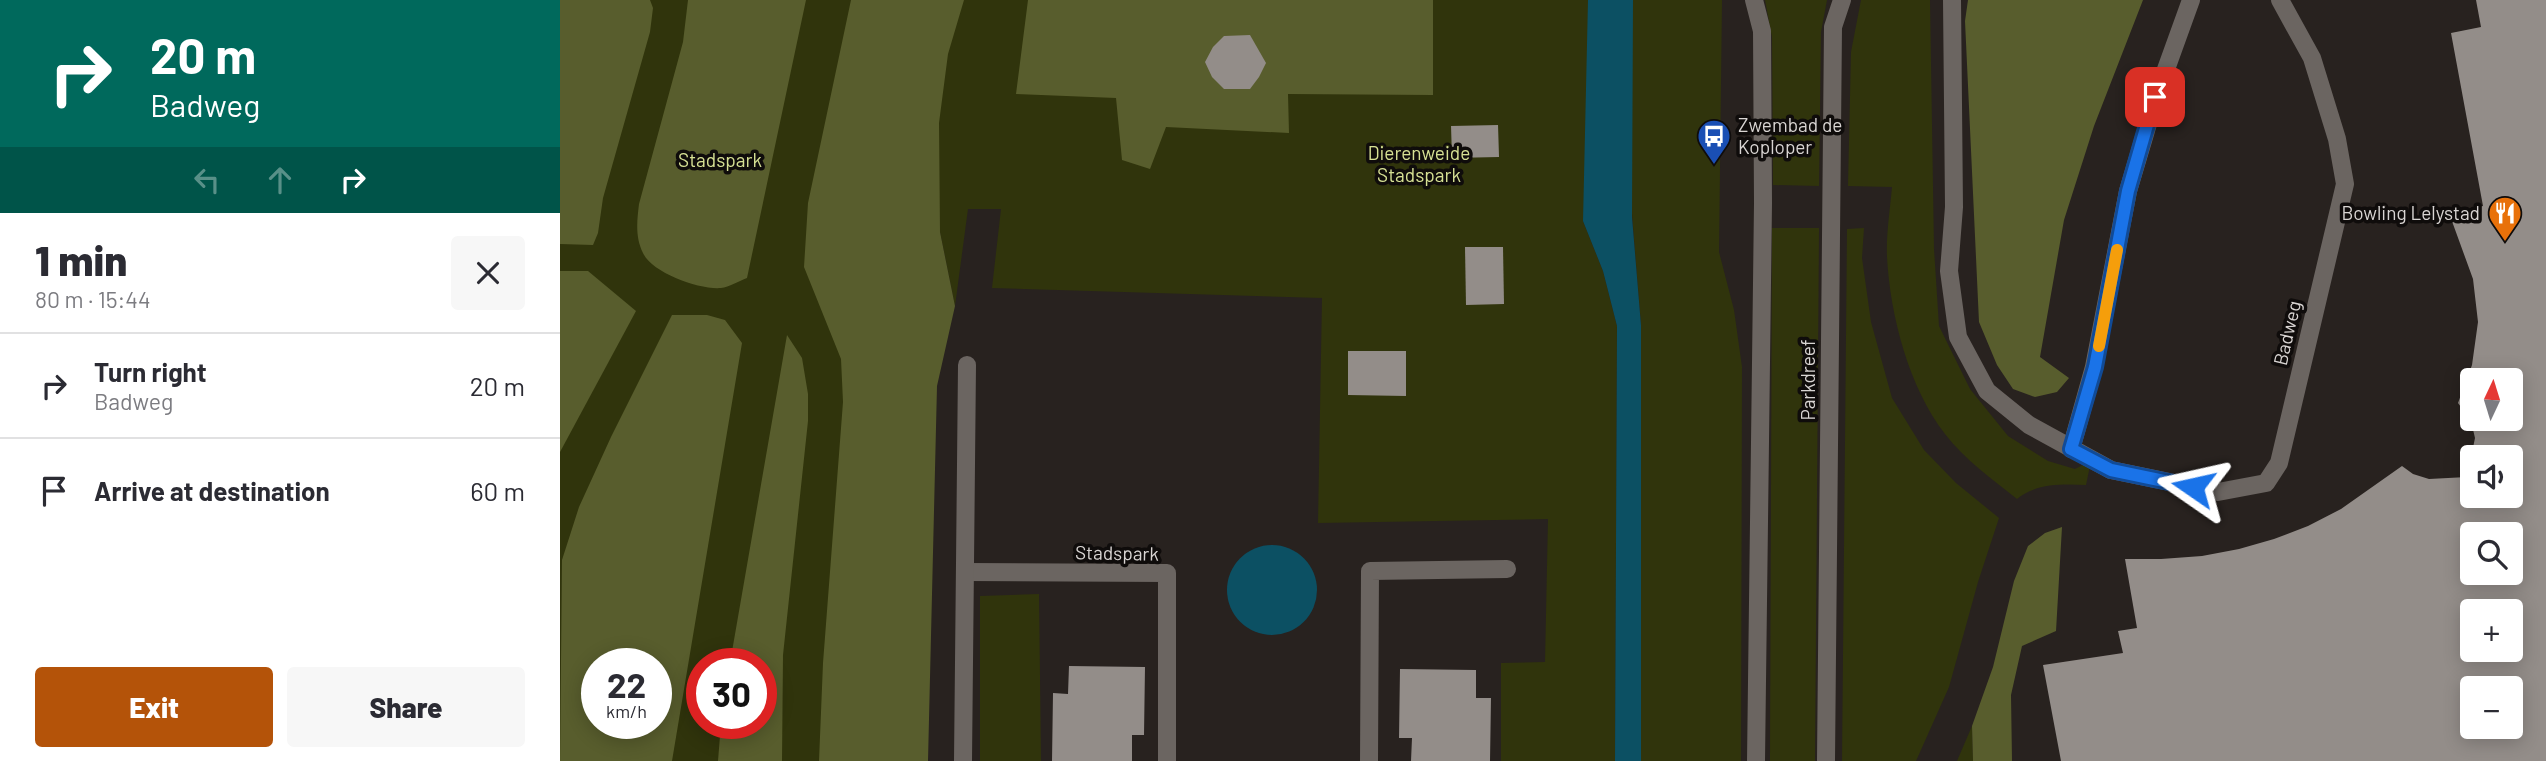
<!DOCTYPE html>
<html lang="en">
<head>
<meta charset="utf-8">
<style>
  :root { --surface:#fff; --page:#f7f7f7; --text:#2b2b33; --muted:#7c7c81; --line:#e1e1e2; --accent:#b45309 }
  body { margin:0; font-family:Barlow,sans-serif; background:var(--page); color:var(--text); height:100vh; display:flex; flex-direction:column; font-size:26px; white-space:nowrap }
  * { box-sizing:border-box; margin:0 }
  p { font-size:23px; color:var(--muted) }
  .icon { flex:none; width:38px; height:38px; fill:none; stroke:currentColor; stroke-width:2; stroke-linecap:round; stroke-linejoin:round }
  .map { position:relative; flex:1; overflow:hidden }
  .side { display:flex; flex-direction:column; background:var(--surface); width:560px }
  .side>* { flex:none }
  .guide { background:#00695c; color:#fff; overflow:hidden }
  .needle { width:46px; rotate:4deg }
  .fabs { position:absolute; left:1900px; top:368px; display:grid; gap:14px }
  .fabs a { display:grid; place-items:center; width:63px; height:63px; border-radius:7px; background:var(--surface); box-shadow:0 4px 18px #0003; font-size:35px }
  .speed { position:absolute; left:21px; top:648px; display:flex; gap:14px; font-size:35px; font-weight:700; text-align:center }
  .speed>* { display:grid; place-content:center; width:91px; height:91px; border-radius:50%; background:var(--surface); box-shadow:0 4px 18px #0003; line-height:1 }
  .speed small { font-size:18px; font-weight:400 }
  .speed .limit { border:10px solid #d22; background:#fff; color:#111 }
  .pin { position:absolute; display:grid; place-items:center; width:60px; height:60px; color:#fff; margin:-30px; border-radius:14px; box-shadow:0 4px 10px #0006 }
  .me { position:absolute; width:77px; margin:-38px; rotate:281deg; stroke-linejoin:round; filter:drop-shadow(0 0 5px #0008) }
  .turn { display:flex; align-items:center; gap:24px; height:147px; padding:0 35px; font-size:32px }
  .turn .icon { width:91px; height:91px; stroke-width:2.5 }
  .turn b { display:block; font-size:49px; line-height:60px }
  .lanes { display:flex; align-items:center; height:66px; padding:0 35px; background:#0003; justify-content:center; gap:35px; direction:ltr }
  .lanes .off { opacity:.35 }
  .round { display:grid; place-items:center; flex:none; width:74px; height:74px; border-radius:7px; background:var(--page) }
  .head { display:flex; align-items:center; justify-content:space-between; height:119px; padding:0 35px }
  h1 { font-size:42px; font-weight:800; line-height:52px }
  .action { display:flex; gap:14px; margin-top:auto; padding:14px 35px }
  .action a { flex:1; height:80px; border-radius:7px; background:var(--accent); color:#fff; font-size:28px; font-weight:800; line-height:80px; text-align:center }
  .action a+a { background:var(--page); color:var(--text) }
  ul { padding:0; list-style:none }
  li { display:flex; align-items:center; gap:21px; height:105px; padding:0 35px; border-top:2px solid var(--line) }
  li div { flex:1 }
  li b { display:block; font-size:26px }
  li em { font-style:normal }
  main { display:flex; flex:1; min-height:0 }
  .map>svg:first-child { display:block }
  .green { fill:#30340c; fill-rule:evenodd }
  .forest { fill:#585d2d; fill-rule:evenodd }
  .water { fill:#0c5063 }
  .building { fill:#938d89; fill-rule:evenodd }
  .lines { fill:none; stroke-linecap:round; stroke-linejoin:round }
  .minor { stroke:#6b6561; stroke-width:18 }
  .route-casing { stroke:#114b97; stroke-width:18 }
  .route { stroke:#1a73e8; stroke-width:12 }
  .slow { stroke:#f59e0b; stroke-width:12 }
  .labels { text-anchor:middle; stroke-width:7; stroke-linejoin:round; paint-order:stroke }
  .poi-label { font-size:19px; fill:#d9d5d3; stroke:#0f0c0b; text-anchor:start }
  .park-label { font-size:19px; fill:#d7e194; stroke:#0f0c0b }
  .street-label { font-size:19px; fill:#d9d5d3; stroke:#0f0c0b }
</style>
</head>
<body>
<main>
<section class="side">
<div class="guide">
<div class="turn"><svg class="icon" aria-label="right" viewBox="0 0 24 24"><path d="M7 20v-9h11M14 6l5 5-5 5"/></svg><div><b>20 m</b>Badweg</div></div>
<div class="lanes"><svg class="icon off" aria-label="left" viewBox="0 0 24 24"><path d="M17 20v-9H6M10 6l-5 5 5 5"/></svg><svg class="icon off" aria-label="ahead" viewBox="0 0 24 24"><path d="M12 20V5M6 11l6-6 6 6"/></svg><svg class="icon" aria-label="right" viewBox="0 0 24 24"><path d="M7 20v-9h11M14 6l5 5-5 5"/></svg></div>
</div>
<div class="head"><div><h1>1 min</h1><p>80 m · 15:44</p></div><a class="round"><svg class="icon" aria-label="close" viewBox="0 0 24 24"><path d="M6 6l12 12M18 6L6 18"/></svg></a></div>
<ul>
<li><svg class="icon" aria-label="right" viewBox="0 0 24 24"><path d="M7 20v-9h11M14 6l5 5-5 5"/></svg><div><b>Turn right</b><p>Badweg</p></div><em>20 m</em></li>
<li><svg class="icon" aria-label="arrive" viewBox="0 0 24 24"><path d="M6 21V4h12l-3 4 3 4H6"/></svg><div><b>Arrive at destination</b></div><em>60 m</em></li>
</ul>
<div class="action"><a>Exit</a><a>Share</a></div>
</section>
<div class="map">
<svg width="1986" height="761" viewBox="0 0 1986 761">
  <rect width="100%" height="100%" fill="#28221f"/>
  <g class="green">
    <path d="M0,0H1162L1159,252L1174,310L1182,367L1181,761H1081V325L1072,214L1023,221L1043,271L1057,326L1055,761H941V663L985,662L988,519L758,523L762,298L432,288L441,209H408L395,306L380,232L379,209L293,761H0ZM37,663H96V723H37ZM142,663H201V723H142Z"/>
    <path d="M1205,0H1267L1261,32L1259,186L1213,185L1212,37Z"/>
    <path d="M1301,0H1370L1374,249L1379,326L1410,389L1448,436L1488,461L1515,469L1531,461L1526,485C1503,484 1476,483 1457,499C1432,479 1405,460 1385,434C1349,388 1330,315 1327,257C1326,234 1330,210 1332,187L1288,186L1291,52Z"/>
    <path d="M1212,228H1259L1255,761H1210Z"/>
    <path d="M1304,228L1302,258L1311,322L1332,398L1364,450L1396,483L1439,518L1418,582L1389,687L1356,761H1282L1287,229Z"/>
    <path d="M479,594L481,761H420V596Z"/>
    <path d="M1412,726L1413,761H1397Z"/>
  </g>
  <g class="forest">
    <path d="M0,0H90L93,8L90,32L43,198L38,233L33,245L0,244Z"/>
    <path d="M128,0H246L187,278C179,281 169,287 161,288C140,290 92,273 83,253C75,237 77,221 79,204L123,42Z"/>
    <path d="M291,0H404L388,54L379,123L380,232L395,306L377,386L368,761H259L263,663L283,402L281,359L244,267L248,203Z"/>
    <path d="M468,0H873V95L728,94L729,133L606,127L590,169L562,160L556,98L456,94Z"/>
    <path d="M1408,0H1583L1534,126L1504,220L1480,357L1509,378L1497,392L1475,397L1453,389L1437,365L1419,322L1405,21Z"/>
    <path d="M0,271H28L76,311L0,452Z"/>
    <path d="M112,315H147L165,320L182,343L112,761H0L2,560L19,507L51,437ZM96,663V723H37V663Z"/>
    <path d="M227,335L242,358L248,394V421L223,655L222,761H158L161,723H201V663H170Z"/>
    <path d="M1502,527L1496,631L1462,646L1451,695L1452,761H1413L1412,726L1433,667L1454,581L1468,546L1485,533Z"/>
  </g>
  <g class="water">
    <path d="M1028,0H1073L1072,217L1081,325V761H1055L1057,326L1043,271L1023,221Z"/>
    <circle cx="712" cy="590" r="45"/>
  </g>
  <g class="building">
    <path d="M1916,0H1986V761H1501L1483,665L1563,653L1558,631L1577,628L1565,559H1601L1642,556L1679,549L1714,539L1748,526L1781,509L1842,466L1853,474L1869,479L1907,477L1915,438L1911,421L1898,403L1912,365L1918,322L1913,279L1889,213L1923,206L1891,33L1921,27ZM1913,380H1951V418H1913ZM1913,457H1951V495H1913ZM1913,534H1951V572H1913ZM1913,611H1951V649H1913ZM1913,688H1951V726H1913Z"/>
    <path d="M690,35L706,63L699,77L690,89H664L652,77L645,62L653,47L664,36Z"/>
    <path d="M938,125L939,157L892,158L891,126Z"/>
    <path d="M905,247H943L944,304L906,305Z"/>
    <path d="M788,351H846V396L788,395Z"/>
    <path d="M509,666L585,667L584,735H572V761H492L493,693L508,694Z"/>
    <path d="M840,669L916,670V698H931L930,761H851L852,738H839Z"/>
  </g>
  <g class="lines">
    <g class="minor">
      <path d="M1194,0L1202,31L1203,203L1196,761"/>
      <path d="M1392,0L1394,207L1389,271L1398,337L1427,391L1469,425L1551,470L1658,492L1706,483L1719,463L1785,184L1777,139L1752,58L1720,0"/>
      <path d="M1511,449L1534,367L1568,191L1596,97L1631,0"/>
      <path d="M405,572L607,573V761"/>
      <path d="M403,761L407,365"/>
      <path d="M809,761L810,571L947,569"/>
      <path d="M1266,761L1273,27L1282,0"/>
    </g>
  </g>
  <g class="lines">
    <defs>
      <path id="route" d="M1595,97L1568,191L1535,367L1511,449L1551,470L1633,487"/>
    </defs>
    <use href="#route" class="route-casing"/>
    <use href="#route" class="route"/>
    <path class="slow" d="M1539,346L1557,250"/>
  </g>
  <defs>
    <symbol id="bus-pin" viewBox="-11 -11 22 30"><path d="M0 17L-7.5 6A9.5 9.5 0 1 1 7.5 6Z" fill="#1a4fb4" stroke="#0f0c0b"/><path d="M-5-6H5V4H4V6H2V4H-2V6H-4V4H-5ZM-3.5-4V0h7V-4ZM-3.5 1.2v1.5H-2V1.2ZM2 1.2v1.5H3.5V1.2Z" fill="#fff"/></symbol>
    <symbol id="restaurant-pin" viewBox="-11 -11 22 30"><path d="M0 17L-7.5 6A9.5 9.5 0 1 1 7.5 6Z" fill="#e8710a" stroke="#0f0c0b"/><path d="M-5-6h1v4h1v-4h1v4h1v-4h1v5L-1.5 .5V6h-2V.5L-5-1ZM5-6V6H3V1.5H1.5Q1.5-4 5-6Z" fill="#fff"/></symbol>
  </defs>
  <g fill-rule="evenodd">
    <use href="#bus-pin" x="1135" y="117" width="38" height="52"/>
    <use href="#restaurant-pin" x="1926" y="194" width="38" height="52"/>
  </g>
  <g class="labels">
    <g class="poi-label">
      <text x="1178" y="132">Zwembad de<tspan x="1178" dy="22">Koploper</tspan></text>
      <text x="1920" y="220" text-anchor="end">Bowling Lelystad</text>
    </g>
    <g class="park-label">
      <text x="859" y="160">Dierenweide<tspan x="859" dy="22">Stadspark</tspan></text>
      <text x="160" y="167">Stadspark</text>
    </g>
    <g class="street-label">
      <text transform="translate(1727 333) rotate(-77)" y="7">Badweg</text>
      <text transform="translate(1248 380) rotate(-90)" y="7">Parkdreef</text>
      <text transform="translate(557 553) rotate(1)" y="7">Stadspark</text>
    </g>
  </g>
</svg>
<div class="fabs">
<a><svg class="needle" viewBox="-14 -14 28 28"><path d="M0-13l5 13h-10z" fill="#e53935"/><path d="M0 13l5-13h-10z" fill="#7c7c81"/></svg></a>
<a><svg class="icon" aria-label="sound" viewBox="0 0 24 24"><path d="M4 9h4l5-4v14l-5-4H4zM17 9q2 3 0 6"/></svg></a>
<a><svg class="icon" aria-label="search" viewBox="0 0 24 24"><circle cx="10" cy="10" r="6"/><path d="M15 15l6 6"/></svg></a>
<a>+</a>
<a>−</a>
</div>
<div class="speed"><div>22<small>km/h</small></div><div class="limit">30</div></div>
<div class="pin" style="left:1595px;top:97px;background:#d93025"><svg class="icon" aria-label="arrive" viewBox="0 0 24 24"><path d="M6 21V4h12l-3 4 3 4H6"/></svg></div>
<svg class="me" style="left:1633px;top:487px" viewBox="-20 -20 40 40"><path d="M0-17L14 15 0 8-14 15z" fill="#1a73e8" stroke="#fff" stroke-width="4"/></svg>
</div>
</main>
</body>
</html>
